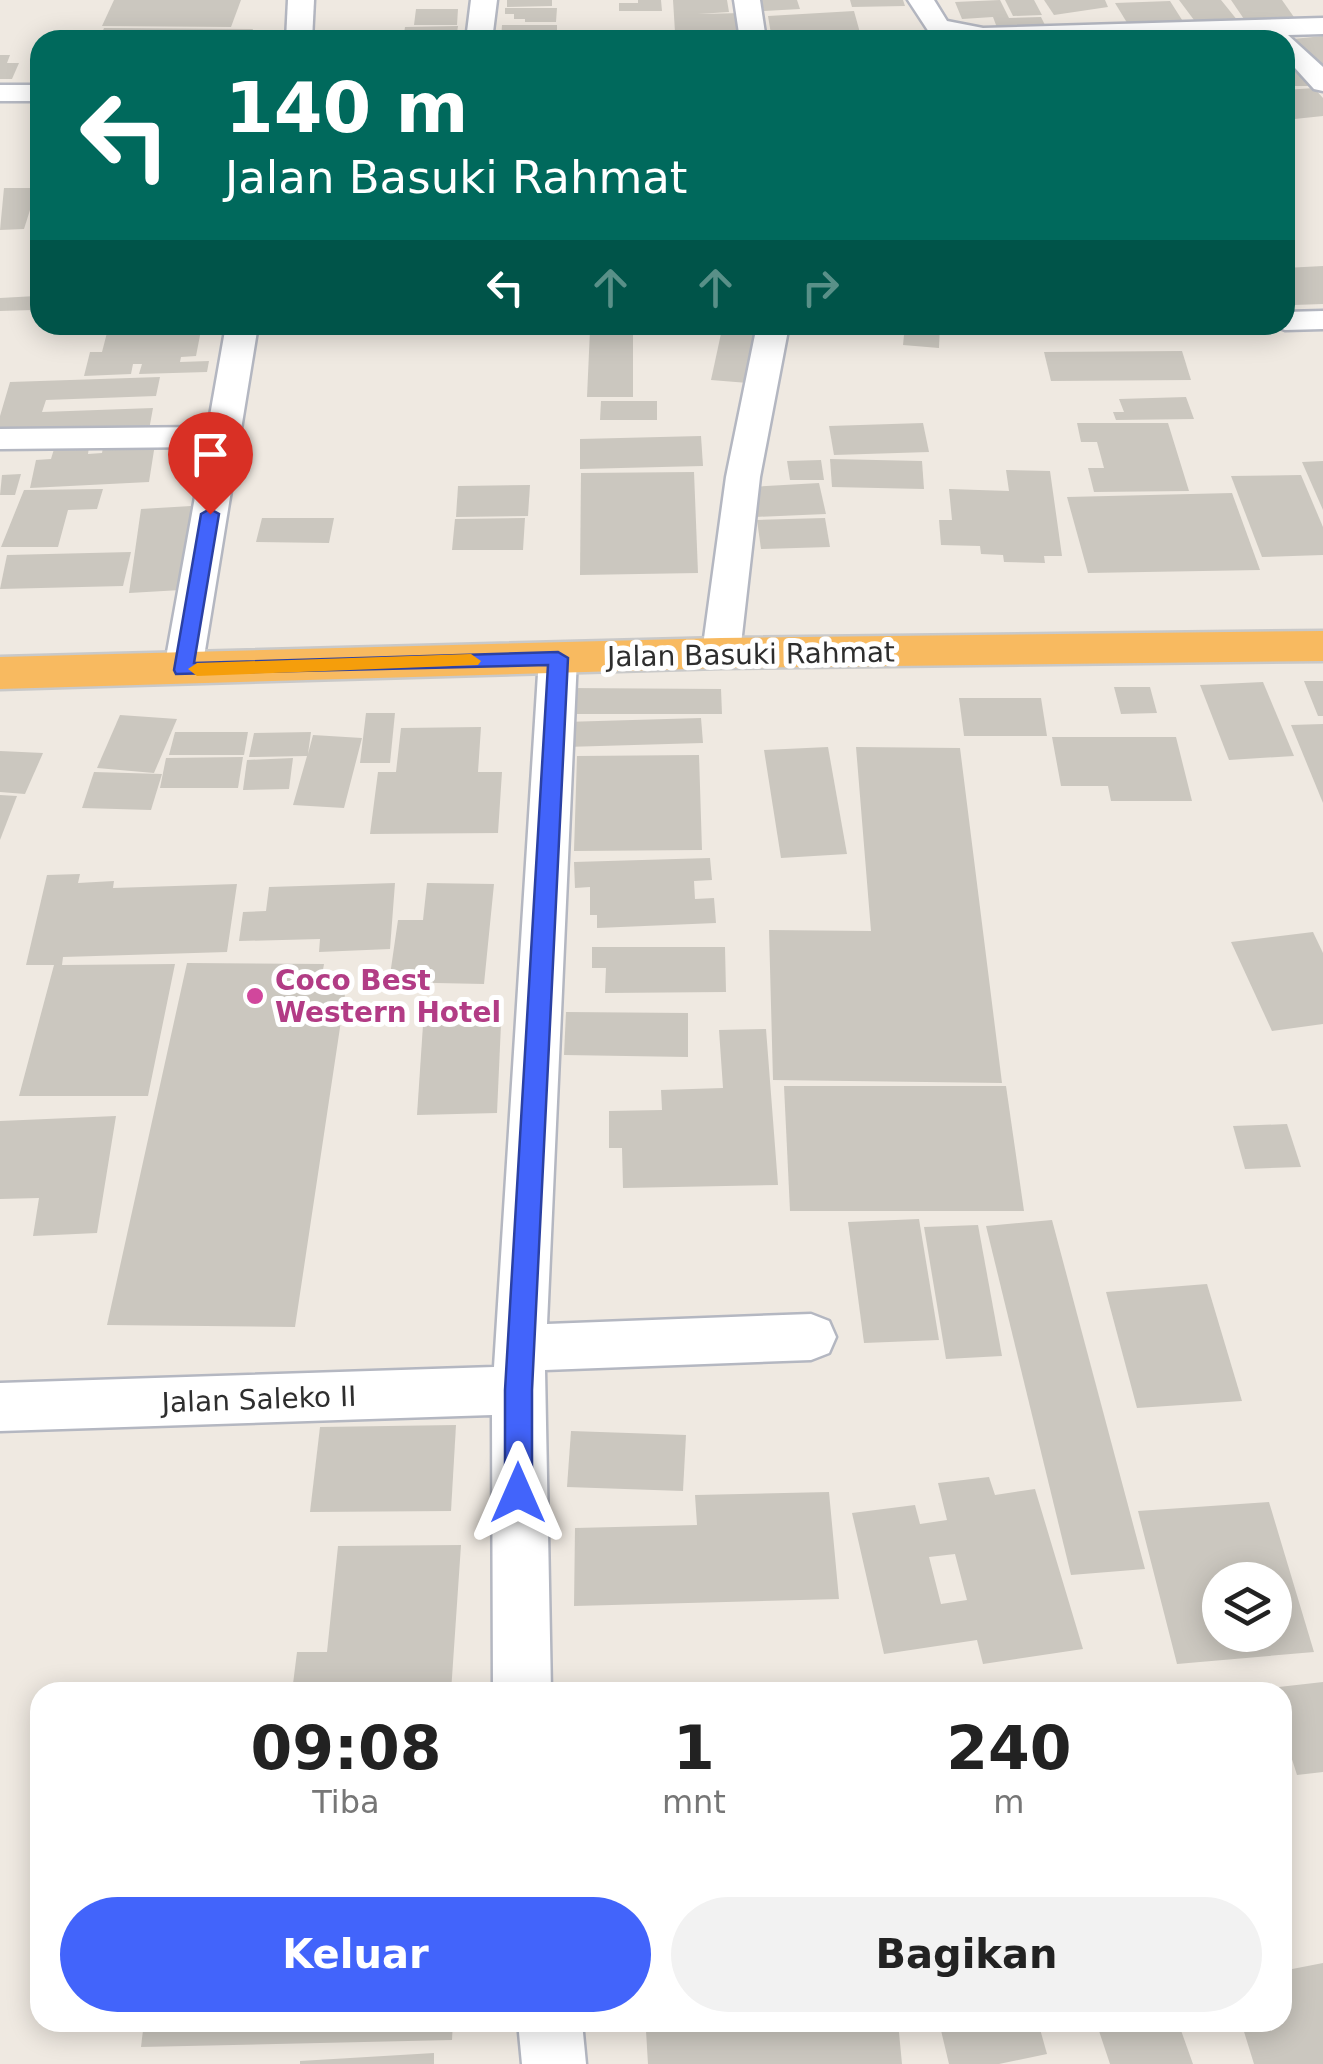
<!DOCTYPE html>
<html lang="id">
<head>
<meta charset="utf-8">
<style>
  :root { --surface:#fff; --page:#f2f2f2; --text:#222; --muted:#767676; --accent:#4264fb }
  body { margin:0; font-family:"DejaVu Sans",sans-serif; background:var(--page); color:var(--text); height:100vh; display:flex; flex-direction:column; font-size:38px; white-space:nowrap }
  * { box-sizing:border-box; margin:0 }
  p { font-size:32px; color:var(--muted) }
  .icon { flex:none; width:55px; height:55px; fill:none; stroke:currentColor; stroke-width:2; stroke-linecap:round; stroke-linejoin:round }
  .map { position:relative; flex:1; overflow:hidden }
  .details { position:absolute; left:30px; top:1682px; width:1262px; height:350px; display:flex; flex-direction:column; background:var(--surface); border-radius:30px; box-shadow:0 5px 25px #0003 }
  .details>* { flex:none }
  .top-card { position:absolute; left:30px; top:30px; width:1265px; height:305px; border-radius:30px; box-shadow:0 5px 25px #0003; background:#00695c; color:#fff; overflow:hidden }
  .controls { position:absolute; left:1202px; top:1562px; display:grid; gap:20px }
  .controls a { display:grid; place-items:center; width:90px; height:90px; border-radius:50%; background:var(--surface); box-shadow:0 5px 25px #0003; font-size:50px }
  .pin { position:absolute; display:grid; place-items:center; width:85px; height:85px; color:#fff; margin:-102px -42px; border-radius:50% 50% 50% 0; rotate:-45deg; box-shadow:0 0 10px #0007 }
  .pin .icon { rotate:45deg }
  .me { position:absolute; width:110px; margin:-55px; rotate:0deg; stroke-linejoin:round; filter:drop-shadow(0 0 8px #0008) }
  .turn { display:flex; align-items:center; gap:35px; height:210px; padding:0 30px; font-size:45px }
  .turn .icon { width:130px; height:130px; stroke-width:2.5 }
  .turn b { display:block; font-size:70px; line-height:85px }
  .lanes { display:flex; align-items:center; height:95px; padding:0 30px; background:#0003; justify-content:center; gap:50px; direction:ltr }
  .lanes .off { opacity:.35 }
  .eta { display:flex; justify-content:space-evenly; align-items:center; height:170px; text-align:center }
  .eta b { font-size:60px; font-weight:700; line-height:70px }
  .primary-button { display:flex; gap:20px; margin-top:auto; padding:20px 30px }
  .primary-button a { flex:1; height:115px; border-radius:60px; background:var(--accent); color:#fff; font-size:40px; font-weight:700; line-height:115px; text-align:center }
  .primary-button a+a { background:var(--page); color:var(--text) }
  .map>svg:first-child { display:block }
  .building { fill:#cbc7bf; fill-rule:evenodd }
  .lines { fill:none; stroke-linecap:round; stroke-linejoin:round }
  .minor-casing { stroke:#b4b7c1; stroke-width:5 }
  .trunk-casing { stroke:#c9c9c9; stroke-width:5 }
  .minor { fill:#fff; fill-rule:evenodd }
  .trunk { fill:#f8ba60; fill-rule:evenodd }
  .route { fill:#4264fb; stroke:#2b41a3; stroke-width:2.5 }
  .slow { fill:#f59e0b }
  .hotel-dot { fill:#d1479c; stroke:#fff; stroke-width:4 }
  .labels { text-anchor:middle; stroke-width:10; stroke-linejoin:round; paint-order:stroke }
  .street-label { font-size:28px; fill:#2e2e2e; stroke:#fff }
  .hotel-label { font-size:28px; font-weight:bold; fill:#b23c85; stroke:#fff; text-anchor:start }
</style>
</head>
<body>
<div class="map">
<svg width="1323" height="2064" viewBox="0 0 1323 2064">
  <rect width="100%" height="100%" fill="#efe9e1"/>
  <g class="building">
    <path d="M114,0H241L231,27L102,26Z"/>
    <path d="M507,0H552V6L507,7Z"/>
    <path d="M638,0H661L662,11H619V3H638Z"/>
    <path d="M673,0H727L729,12L698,14L743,13L745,31L675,32Z"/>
    <path d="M761,0H797L800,9L764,11Z"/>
    <path d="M850,0H903L905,6L852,7Z"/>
    <path d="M1000,0L1009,18L1041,17L1048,31L999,33L993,17L962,19L955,2Z"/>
    <path d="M1005,0H1034L1042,15L1013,16Z"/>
    <path d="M1044,0H1105L1108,7L1054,15Z"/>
    <path d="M1179,0H1221L1238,21L1197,24Z"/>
    <path d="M1231,0H1282L1296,20L1246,22Z"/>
    <path d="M1170,1L1184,23L1129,26L1115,3Z"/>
    <path d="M505,8H557L556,22H525V19H514V14H505Z"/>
    <path d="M416,9H458L457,25H414Z"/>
    <path d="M854,11L862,40H786L785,34H771L768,16Z"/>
    <path d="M502,25H557V40H501Z"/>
    <path d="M458,26L456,40H403L405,27Z"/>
    <path d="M104,28L253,29L249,40H99Z"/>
    <path d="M1323,36V70L1293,39Z"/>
    <path d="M0,55H10L7,63H19L12,79H0Z"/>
    <path d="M1285,71H1299L1308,86H1285Z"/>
    <path d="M1314,88L1323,98V116L1285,120V90Z"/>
    <path d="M4,188H37L24,229L0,230Z"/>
    <path d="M1323,266V304L1293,305L1285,292V268Z"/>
    <path d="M36,296L33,310L0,311V298Z"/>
    <path d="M109,325H202L196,356L181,357L180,362L209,361L207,372L139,374L142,364H133L131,374L84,376L90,352H102Z"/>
    <path d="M905,325H940L939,348L903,345Z"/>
    <path d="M722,329L758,331L748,383L711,380Z"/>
    <path d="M590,330H633V397H587Z"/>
    <path d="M1182,351L1191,380L1051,381L1044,352Z"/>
    <path d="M160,377L156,396L46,400L42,412L153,408L149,430L0,434V416L10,382Z"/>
    <path d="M1186,397L1194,419L1116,420L1113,412H1124L1119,399Z"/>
    <path d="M601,401H657V420H600Z"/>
    <path d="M923,423L929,452L834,455L829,426Z"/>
    <path d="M1077,423H1168L1189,491L1094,492L1088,468H1104L1097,442H1081Z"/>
    <path d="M701,436L703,466L580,469V439Z"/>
    <path d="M155,444L149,482L30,488L36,460L51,459L54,449L89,447L88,454L102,453L103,447Z"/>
    <path d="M830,459L922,461L924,489L832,487Z"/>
    <path d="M821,460L824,480H790L787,461Z"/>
    <path d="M1323,461V510L1302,462Z"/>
    <path d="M1006,470L1050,471L1062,556H1044L1045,563L1004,562L1003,555L981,554L980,546L941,545L939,520H952L949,489L1009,491Z"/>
    <path d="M694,472L698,573L580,575L581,473Z"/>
    <path d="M21,474L15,495H0L2,475Z"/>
    <path d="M1301,475L1323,527V555L1262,557L1231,476Z"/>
    <path d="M819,483L826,514L755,517L749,487Z"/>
    <path d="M530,485L528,516L456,517L458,486Z"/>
    <path d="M103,489L97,509L68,510L58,547H1L24,490Z"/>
    <path d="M1232,493L1260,570L1088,573L1067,497Z"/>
    <path d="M191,506L181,590L129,593L141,509Z"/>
    <path d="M262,518H334L329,543L256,542Z"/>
    <path d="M525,518L523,550H452L455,519Z"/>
    <path d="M825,518L830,547L761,549L757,520Z"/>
    <path d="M131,552L123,586L0,589L7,555Z"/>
    <path d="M1304,681H1323V716H1318Z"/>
    <path d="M1263,682L1294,756L1229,760L1200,685Z"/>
    <path d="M1114,687H1150L1157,713L1121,714Z"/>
    <path d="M567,688L721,689L722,714H565Z"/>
    <path d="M959,698H1041L1047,736H964Z"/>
    <path d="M366,713H395L390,763H360Z"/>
    <path d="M120,715L177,719L154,773L97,768Z"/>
    <path d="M701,718L703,743L565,747L564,722Z"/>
    <path d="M1323,724V803L1291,725Z"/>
    <path d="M481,727L478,772H502L498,833L370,834L378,772H396L401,728Z"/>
    <path d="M175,732H248L244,755H169Z"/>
    <path d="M311,732L308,754L313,735L362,738L344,808L293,805L307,756L249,757L254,733Z"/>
    <path d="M1052,737H1176L1192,801H1111L1108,786H1061Z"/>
    <path d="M828,747L847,854L781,858L764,750Z"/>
    <path d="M856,747L960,748L1002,1083L773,1080L769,930L871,931Z"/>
    <path d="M0,751L43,753L25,794L0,792Z"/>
    <path d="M699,755L702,850L574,851L577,756Z"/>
    <path d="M243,757L238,788H160L166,758Z"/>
    <path d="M293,758L289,789L243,790L247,760Z"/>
    <path d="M94,772L162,774L151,810L82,808Z"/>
    <path d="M0,795L17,796L0,840Z"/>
    <path d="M710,858L712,880L694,881L695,899L714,898L716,923L597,928V915H590V887L575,888L574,862Z"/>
    <path d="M80,874L78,883L114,881L113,888L237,884L227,952L63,957L62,965L175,964L148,1096H19L54,965H26L47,875Z"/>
    <path d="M395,883L390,949L319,952L320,939L239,941L243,912L266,911L269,887Z"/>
    <path d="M427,883L494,884L484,984L389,982L398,920H423Z"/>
    <path d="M1313,932L1323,953V1024L1272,1031L1231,942Z"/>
    <path d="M592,947H725L726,992L605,993L606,968H592Z"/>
    <path d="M187,963L324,964L321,981H347L295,1327L107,1325Z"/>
    <path d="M566,1012L688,1013V1057L564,1055Z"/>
    <path d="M501,1024L497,1113L417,1115L423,1025Z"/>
    <path d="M766,1029L778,1185L623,1188L622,1148H609V1111L662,1110L661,1090L723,1088L719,1030Z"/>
    <path d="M784,1086H1006L1024,1211H790Z"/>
    <path d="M116,1116L97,1233L33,1236L39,1198L0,1199V1121Z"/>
    <path d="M1287,1124L1301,1167L1245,1169L1233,1126Z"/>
    <path d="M919,1219L939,1340L864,1343L848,1222Z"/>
    <path d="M1052,1220L1145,1569L1071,1575L986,1226Z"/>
    <path d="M978,1225L1002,1356L946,1359L924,1227Z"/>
    <path d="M1207,1284L1242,1401L1137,1408L1106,1292Z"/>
    <path d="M456,1425L451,1511L310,1512L320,1427Z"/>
    <path d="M571,1431L686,1435L683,1491L567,1487Z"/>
    <path d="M989,1477L995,1495L1035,1489L1083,1649L983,1664L977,1640L884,1654L852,1513L915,1505L920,1524L947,1520L938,1483ZM955,1554L967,1600L941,1604L929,1557Z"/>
    <path d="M829,1492L839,1599L574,1606L575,1528L697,1525L695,1495Z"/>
    <path d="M1269,1502L1314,1652L1177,1664L1138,1511ZM1220,1580H1275V1635H1220Z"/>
    <path d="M461,1545L451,1692H292L297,1652H327L338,1546Z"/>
    <path d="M1323,1682V1772L1297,1775L1282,1728V1692H1272L1270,1688Z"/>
    <path d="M722,1687V1692H662V1689Z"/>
    <path d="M1323,1963V2064H1254L1241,2022H1282V1971Z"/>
    <path d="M144,2022H453L452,2040L141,2047Z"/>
    <path d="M809,2022H898L902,2064H648L646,2031Z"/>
    <path d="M939,2022H1038L1047,2054L999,2064H949Z"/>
    <path d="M1096,2022H1178L1193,2064H1110Z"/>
    <path d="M434,2053V2064H300V2061Z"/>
  </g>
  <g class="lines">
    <defs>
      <g id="minor">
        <path d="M288,0H314L312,40H286Z"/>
        <path d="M471,0H497L492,40H466Z"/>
        <path d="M734,0H760L766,40H740Z"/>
        <path d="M908,0H934L947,21L983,28L1323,18V34L1288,35L1323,67V91L1314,89L1285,57V40H1273L1281,35L964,40L929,32Z"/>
        <rect x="0" y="85" width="40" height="16"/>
        <path d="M1323,311V329L1285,330L1272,325H1285V312Z"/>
        <path d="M226,325H258L202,669L196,678L183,682L170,678L164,669L204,447L0,449V429L208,427Z"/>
        <path d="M757,325H789L760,477L740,653L734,662L721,666L708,662L702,653L726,477Z"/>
        <path d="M558,645L571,649L577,658L547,1324L811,1314L829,1321L836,1337L829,1353L811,1360L545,1370L551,1692H493L492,1415L0,1431V1383L494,1367L539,658L545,649Z"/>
        <path d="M518,2022H582L586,2064H522Z"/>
      </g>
      <path id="trunk" d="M1323,631V661L721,668L0,689V657L721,638Z"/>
    </defs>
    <use href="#minor" class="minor-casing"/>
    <use href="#trunk" class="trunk-casing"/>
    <use href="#minor" class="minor"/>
    <use href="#trunk" class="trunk"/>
  </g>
  <path class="route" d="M210,509L219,514L194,663L558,652L568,658L532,1390V1493L528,1502L518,1506L509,1502L505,1493V1390L548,665L176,674L174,670L201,514Z"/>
  <path class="slow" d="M471,654L481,661L478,665L197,676L188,669L197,663Z"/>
  <circle class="hotel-dot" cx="255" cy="996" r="10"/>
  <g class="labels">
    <g class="street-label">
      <text transform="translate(751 654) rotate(-1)" y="10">Jalan Basuki Rahmat</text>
      <text transform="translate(259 1399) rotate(-2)" y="10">Jalan Saleko II</text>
    </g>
    <g class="hotel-label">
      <text x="275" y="990">Coco Best<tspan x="275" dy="32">Western Hotel</tspan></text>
    </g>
  </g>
</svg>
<div class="controls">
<a><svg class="icon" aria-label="layers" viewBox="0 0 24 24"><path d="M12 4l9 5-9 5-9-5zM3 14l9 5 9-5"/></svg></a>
</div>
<div class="pin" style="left:210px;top:514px;background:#d93025"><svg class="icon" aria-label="arrive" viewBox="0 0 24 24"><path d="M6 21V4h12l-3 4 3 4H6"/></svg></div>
<svg class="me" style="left:518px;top:1493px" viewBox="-20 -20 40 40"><path d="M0-17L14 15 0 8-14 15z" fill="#4264fb" stroke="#fff" stroke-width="4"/></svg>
<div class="top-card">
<div class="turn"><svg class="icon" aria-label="left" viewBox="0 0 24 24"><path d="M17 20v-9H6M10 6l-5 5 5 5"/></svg><div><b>140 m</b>Jalan Basuki Rahmat</div></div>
<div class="lanes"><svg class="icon" aria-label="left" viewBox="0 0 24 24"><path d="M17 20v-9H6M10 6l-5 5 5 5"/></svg><svg class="icon off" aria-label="ahead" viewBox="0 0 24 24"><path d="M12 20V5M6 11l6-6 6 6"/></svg><svg class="icon off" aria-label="ahead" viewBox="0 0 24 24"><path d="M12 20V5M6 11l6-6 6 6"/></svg><svg class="icon off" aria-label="right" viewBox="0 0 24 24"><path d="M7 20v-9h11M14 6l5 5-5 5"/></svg></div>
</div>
<section class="details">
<div class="eta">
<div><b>09:08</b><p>Tiba</p></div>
<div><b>1</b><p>mnt</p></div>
<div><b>240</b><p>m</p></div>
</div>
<div class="primary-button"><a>Keluar</a><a>Bagikan</a></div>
</section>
</div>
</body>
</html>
